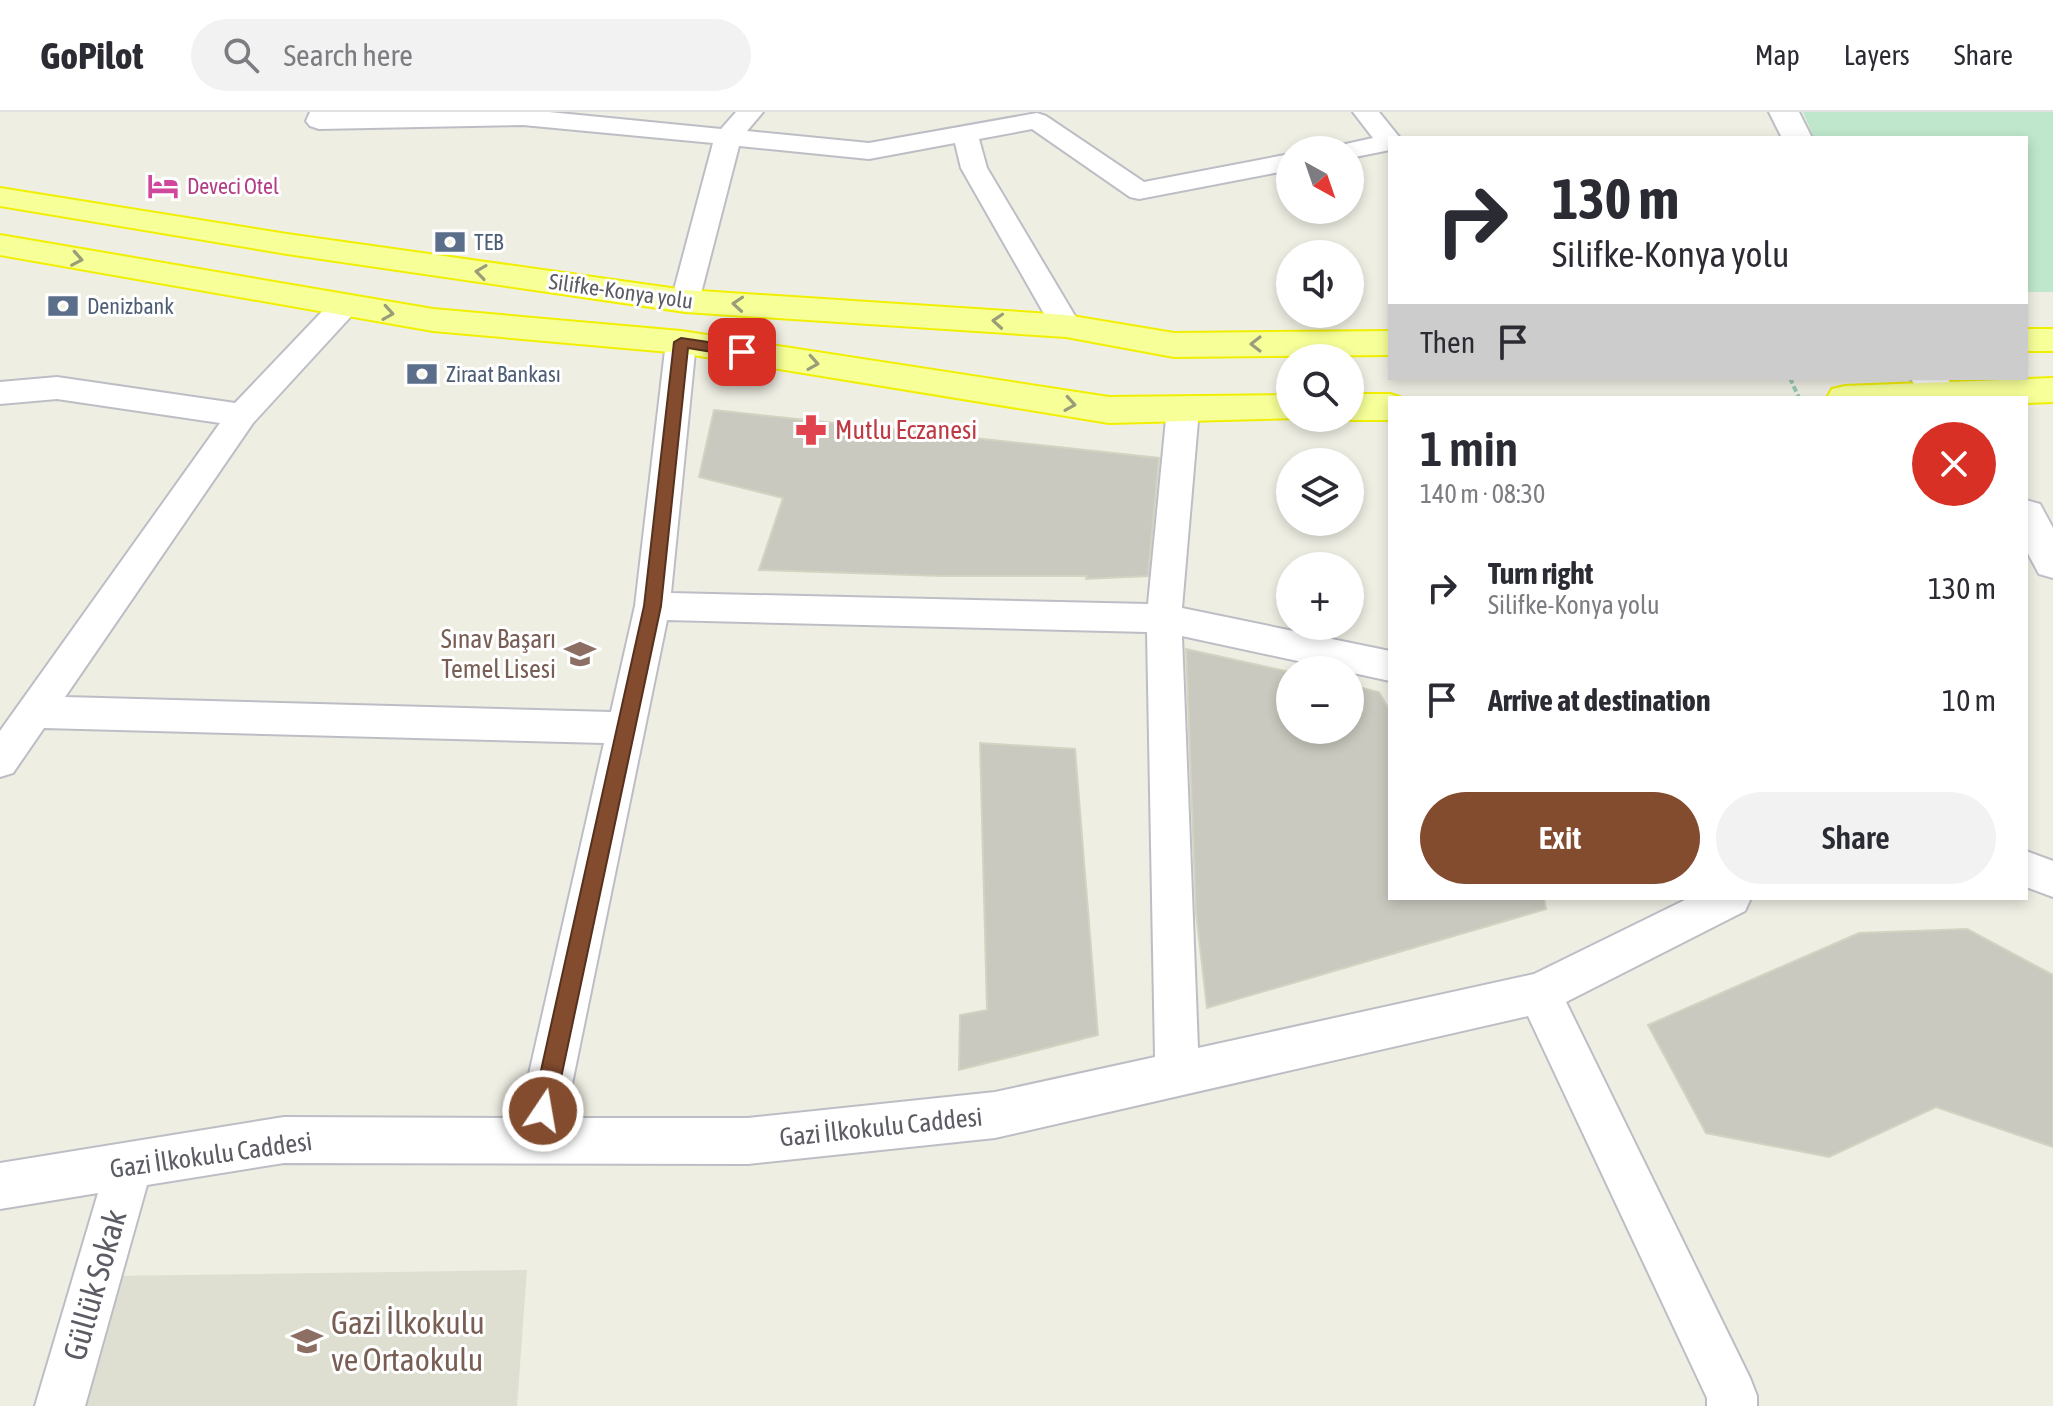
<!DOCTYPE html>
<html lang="en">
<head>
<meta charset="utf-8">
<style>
  :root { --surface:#fff; --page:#f2f2f3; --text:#2b2b33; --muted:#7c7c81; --line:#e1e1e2; --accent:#834c2e }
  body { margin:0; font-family:"Asap Condensed",sans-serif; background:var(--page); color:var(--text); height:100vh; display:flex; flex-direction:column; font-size:30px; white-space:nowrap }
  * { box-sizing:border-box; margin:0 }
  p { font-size:26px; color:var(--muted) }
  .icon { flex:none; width:44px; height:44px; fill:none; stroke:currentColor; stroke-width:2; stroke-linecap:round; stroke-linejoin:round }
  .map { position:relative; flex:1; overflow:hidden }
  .side { position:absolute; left:1388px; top:284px; width:640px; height:504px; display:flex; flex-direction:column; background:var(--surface); border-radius:0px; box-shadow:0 4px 12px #0003 }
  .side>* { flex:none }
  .top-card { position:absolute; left:1388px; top:24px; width:640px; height:244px; border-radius:0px; box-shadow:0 4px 12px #0003; background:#fff; color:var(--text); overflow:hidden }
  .needle { width:52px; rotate:140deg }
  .controls { position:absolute; left:1276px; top:24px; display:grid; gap:16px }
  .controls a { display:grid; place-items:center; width:88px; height:88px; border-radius:50%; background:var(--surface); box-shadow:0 4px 12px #0003; font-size:40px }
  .pin { position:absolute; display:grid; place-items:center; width:68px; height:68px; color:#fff; margin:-34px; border-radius:16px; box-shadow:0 4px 12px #0006 }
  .me { position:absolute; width:88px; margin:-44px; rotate:12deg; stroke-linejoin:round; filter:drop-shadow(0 0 6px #0008) }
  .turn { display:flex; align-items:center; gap:28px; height:168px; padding:0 32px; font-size:36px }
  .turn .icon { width:104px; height:104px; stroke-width:2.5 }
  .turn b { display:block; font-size:56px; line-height:68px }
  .then { display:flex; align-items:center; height:76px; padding:0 32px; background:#0003; gap:16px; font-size:30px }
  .round { display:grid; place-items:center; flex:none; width:84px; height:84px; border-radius:42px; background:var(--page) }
  .headline { display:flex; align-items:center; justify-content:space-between; height:136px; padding:0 32px }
  h1 { font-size:48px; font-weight:600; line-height:60px }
  .button { display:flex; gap:16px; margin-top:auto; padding:16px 32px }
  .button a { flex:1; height:92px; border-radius:48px; background:var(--accent); color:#fff; font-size:32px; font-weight:600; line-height:92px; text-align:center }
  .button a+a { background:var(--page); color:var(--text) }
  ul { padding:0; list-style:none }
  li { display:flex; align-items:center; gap:24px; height:112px; padding:0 32px }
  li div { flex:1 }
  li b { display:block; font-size:30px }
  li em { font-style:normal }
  header { display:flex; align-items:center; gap:48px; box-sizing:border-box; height:112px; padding:0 40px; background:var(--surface); border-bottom:2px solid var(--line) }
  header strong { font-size:38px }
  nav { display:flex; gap:44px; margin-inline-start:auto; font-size:28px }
  .search { width:560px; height:72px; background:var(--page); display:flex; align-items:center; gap:20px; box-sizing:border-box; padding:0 28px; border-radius:44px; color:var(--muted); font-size:30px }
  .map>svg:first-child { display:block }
  .education { fill:#dedfd1 }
  .green { fill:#bfe7cb }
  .building { fill:#c9c9bf; stroke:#d3d3c1; stroke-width:2 }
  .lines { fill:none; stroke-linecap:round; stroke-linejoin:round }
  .minor-casing { stroke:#bdbec5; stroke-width:4 }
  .tertiary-casing { stroke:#bdbec5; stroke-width:4 }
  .secondary-casing { stroke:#c0c0c9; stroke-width:4 }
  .trunk-casing { stroke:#f1ef00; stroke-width:4 }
  .path { stroke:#97c8b4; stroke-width:4; stroke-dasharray:6 3; stroke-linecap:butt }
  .minor { fill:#fff; fill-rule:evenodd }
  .tertiary { fill:#fff; fill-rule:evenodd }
  .secondary { fill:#fff; fill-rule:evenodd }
  .trunk { fill:#f6ff98; fill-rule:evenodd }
  .oneway { stroke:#999d79 }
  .route { fill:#834c2e; stroke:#55311e; stroke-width:2 }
  .labels { text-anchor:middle; stroke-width:6; stroke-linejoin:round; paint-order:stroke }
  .far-hotel-label { font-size:22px; fill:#b23c85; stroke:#fff; text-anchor:start }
  .far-service-label { font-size:22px; fill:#4e5e75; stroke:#fff; text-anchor:start }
  .far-street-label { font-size:22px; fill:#5b5c64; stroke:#fff }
  .health-label { font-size:26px; fill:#be3a42; stroke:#fff; text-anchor:start }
  .education-label { font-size:26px; fill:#785e54; stroke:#fff; text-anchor:end }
  .street-label { font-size:26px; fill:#5b5c64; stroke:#fff }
  .near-street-label { font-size:32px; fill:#5b5c64; stroke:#fff }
  .near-education-label { font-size:32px; fill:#785e54; stroke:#fff; text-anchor:start }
</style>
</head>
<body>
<header>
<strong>GoPilot</strong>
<div class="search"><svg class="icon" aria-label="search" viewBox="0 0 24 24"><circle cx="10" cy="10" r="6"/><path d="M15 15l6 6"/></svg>Search here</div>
<nav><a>Map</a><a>Layers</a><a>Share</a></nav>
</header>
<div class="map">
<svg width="2053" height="1294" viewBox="0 0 2053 1294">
  <rect width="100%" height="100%" fill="#eeeee3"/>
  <path class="education" d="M527,1158L517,1294H74L109,1164Z"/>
  <path class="green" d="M1803,0H2053V180H2026V26H1814Z"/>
  <g class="building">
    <path d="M714,298L1159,346L1148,464L1086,467L1087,464H942L759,458L783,386L699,365Z"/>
    <path d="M1186,537L1290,560V618H1350V573L1379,580L1390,599V786H1544L1546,797L1207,896L1196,801Z"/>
    <path d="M980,631L1075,637L1098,923L959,958L960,903L987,898Z"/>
    <path d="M1967,817L2053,863V1035L1936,995L1829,1045L1706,1021L1648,913L1859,821Z"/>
  </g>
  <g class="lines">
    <defs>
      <g id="minor">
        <path d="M310,0H549L721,17L736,0H763L747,19L869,31L1037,1L1046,4L1144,70L1290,42V58L1139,87L1130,85L1032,17L979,27L987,56L1081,214L1076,221L1066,224L1056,221L1051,214L961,56L955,31L869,47L739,34L699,189L695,196L685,198L675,196L671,189L713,31L523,13L319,17L310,14L306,9Z"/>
        <path d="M1353,0H1379L1400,26H1390V38L1350,46V38H1337L1341,33L1373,26Z"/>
        <path d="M344,185L354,187L358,194L354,201L253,311L65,585L611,600L635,494L666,230L671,223L681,220L691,223L696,230L671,481L1148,492L1167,297L1172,289L1183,286L1194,289L1199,297L1182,496L1390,539V569L1182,524L1198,936L1534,862L1689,786H1751L1745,799L1566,890L1750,1266L1757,1284V1294H1707V1286L1528,904L995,1026L748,1052L284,1051L147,1073L85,1294H35L98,1081L0,1097V1051L284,1005L519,1006L604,631L44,616L13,661L0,665V619L220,311L57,287L0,292V270L57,265L235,291L334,187ZM667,508L1147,520L1155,945L995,980L748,1006H565Z"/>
        <path d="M2026,739L2053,749V785L2026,775Z"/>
      </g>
      <path id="tertiary" d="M1769,0H1799L1812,26H1782Z"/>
      <g id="secondary">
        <path d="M1910,266H1947L1962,286H1925Z"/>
        <path d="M2026,388L2040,392L2053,416V466L2039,462L2026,438Z"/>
      </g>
      <g id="trunk">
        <path d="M0,76L287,122L685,178L1066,203L1174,221L1390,219V243L1174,245L1066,225L685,200L287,142L0,94Z"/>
        <path d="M0,123L433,197L681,219L1109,285L1290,283V306H1299L1109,311L681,241L433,219L0,143Z"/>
        <rect x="2026" y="217" width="27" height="22"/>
        <path d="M2053,266V290L2026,291V286H1827L1832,277L1845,274Z"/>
        <path d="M1350,282H1390L1402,286H1390V308H1350L1345,306H1350Z"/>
      </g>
    </defs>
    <use href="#minor" class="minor-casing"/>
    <use href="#tertiary" class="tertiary-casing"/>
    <use href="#secondary" class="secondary-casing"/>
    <use href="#trunk" class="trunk-casing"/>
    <path class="path" d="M1790,266L1799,286"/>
    <use href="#minor" class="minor"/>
    <use href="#tertiary" class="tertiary"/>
    <use href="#secondary" class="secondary"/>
    <use href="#trunk" class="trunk"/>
  </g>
  <defs><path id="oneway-chevron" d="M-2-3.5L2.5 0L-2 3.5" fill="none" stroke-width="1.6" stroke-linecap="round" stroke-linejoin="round" transform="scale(2)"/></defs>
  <g class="oneway">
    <use href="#oneway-chevron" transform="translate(77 147) rotate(10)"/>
    <use href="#oneway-chevron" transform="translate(481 160) rotate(-172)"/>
    <use href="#oneway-chevron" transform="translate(738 192) rotate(-176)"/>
    <use href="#oneway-chevron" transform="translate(388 201) rotate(9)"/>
    <use href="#oneway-chevron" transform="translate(998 209) rotate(-176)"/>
    <use href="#oneway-chevron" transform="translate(1256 232) rotate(180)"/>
    <use href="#oneway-chevron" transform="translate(813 251) rotate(9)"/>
    <use href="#oneway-chevron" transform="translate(1070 292) rotate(9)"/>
  </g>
  <path class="route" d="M681,226L742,235L750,240L742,245L688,236L661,494L554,999L551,1007L543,1010L536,1007L532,999L644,494L674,230Z"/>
  <defs>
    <symbol id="hotel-bare" viewBox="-9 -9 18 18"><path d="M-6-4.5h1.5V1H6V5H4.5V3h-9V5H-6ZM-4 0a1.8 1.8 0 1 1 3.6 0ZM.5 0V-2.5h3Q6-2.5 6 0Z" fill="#d1479c" stroke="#fff" stroke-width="2.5" paint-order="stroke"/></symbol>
    <symbol id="bank-bare" viewBox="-9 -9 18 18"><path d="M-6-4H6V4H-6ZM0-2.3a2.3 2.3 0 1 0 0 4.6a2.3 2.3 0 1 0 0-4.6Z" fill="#5c6f8a" stroke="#fff" stroke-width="2.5" paint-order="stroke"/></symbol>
    <symbol id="pharmacy-bare" viewBox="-9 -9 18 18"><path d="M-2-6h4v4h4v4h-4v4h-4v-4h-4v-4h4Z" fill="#e0444e" stroke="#fff" stroke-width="2.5" paint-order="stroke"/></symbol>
    <symbol id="school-bare" viewBox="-9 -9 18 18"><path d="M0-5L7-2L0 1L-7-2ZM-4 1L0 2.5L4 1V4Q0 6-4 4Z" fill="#8d6e63" stroke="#fff" stroke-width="2.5" paint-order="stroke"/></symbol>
  </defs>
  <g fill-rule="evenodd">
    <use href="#hotel-bare" x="141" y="52" width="44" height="44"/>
    <use href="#bank-bare" x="428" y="108" width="44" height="44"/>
    <use href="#bank-bare" x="41" y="172" width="44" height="44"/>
    <use href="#bank-bare" x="400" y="240" width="44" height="44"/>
    <use href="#pharmacy-bare" x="789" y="296" width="44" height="44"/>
    <use href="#school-bare" x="558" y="520" width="44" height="44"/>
    <use href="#school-bare" x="285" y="1207" width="44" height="44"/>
  </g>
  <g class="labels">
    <g class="far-hotel-label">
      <text x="187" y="82">Deveci Otel</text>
    </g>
    <g class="far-service-label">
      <text x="474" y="138">TEB</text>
      <text x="87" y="202">Denizbank</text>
      <text x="446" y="270">Ziraat Bankası</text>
    </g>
    <g class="far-street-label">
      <text transform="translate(621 179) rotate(8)" y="8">Silifke-Konya yolu</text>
    </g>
    <g class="health-label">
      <text x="835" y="327">Mutlu Eczanesi</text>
    </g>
    <g class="education-label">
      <text x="556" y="536">Sınav Başarı<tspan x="556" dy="30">Temel Lisesi</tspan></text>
    </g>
    <g class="street-label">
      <text transform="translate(881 1015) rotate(-6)" y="9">Gazi İlkokulu Caddesi</text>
      <text transform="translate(211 1043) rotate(-8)" y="9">Gazi İlkokulu Caddesi</text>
    </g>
    <g class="near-street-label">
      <text transform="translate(95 1173) rotate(-74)" y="11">Güllük Sokak</text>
    </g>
    <g class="near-education-label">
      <text x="331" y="1222">Gazi İlkokulu<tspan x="331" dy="37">ve Ortaokulu</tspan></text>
    </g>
  </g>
</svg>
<div class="controls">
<a><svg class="needle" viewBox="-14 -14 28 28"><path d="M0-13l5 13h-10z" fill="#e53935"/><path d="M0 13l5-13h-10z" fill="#7c7c81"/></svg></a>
<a><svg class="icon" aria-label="sound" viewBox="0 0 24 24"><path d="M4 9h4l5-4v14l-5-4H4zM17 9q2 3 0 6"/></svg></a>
<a><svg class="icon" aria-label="search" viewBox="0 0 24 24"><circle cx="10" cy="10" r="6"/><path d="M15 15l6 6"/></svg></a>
<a><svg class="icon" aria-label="layers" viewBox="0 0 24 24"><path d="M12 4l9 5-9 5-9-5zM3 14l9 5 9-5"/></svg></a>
<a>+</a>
<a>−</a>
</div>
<div class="pin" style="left:742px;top:240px;background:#d93025"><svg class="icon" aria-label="arrive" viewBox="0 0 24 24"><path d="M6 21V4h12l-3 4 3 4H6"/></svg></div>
<svg class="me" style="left:543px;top:999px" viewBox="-20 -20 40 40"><circle r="17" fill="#834c2e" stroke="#fff" stroke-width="3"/><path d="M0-11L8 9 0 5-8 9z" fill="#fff"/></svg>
<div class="top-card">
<div class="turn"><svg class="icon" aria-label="right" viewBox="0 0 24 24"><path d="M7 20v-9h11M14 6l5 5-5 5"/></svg><div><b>130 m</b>Silifke-Konya yolu</div></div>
<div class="then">Then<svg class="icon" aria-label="arrive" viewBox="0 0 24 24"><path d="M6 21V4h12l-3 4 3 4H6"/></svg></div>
</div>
<section class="side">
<div class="headline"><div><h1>1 min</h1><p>140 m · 08:30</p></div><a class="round" style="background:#d93025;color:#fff"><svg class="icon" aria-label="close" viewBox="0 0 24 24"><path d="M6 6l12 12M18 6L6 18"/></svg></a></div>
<ul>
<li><svg class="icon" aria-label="right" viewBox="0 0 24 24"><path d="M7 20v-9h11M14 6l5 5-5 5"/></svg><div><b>Turn right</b><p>Silifke-Konya yolu</p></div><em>130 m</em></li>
<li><svg class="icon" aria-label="arrive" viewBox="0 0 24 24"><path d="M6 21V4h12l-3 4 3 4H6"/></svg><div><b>Arrive at destination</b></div><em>10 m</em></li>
</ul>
<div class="button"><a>Exit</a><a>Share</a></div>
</section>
</div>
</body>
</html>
